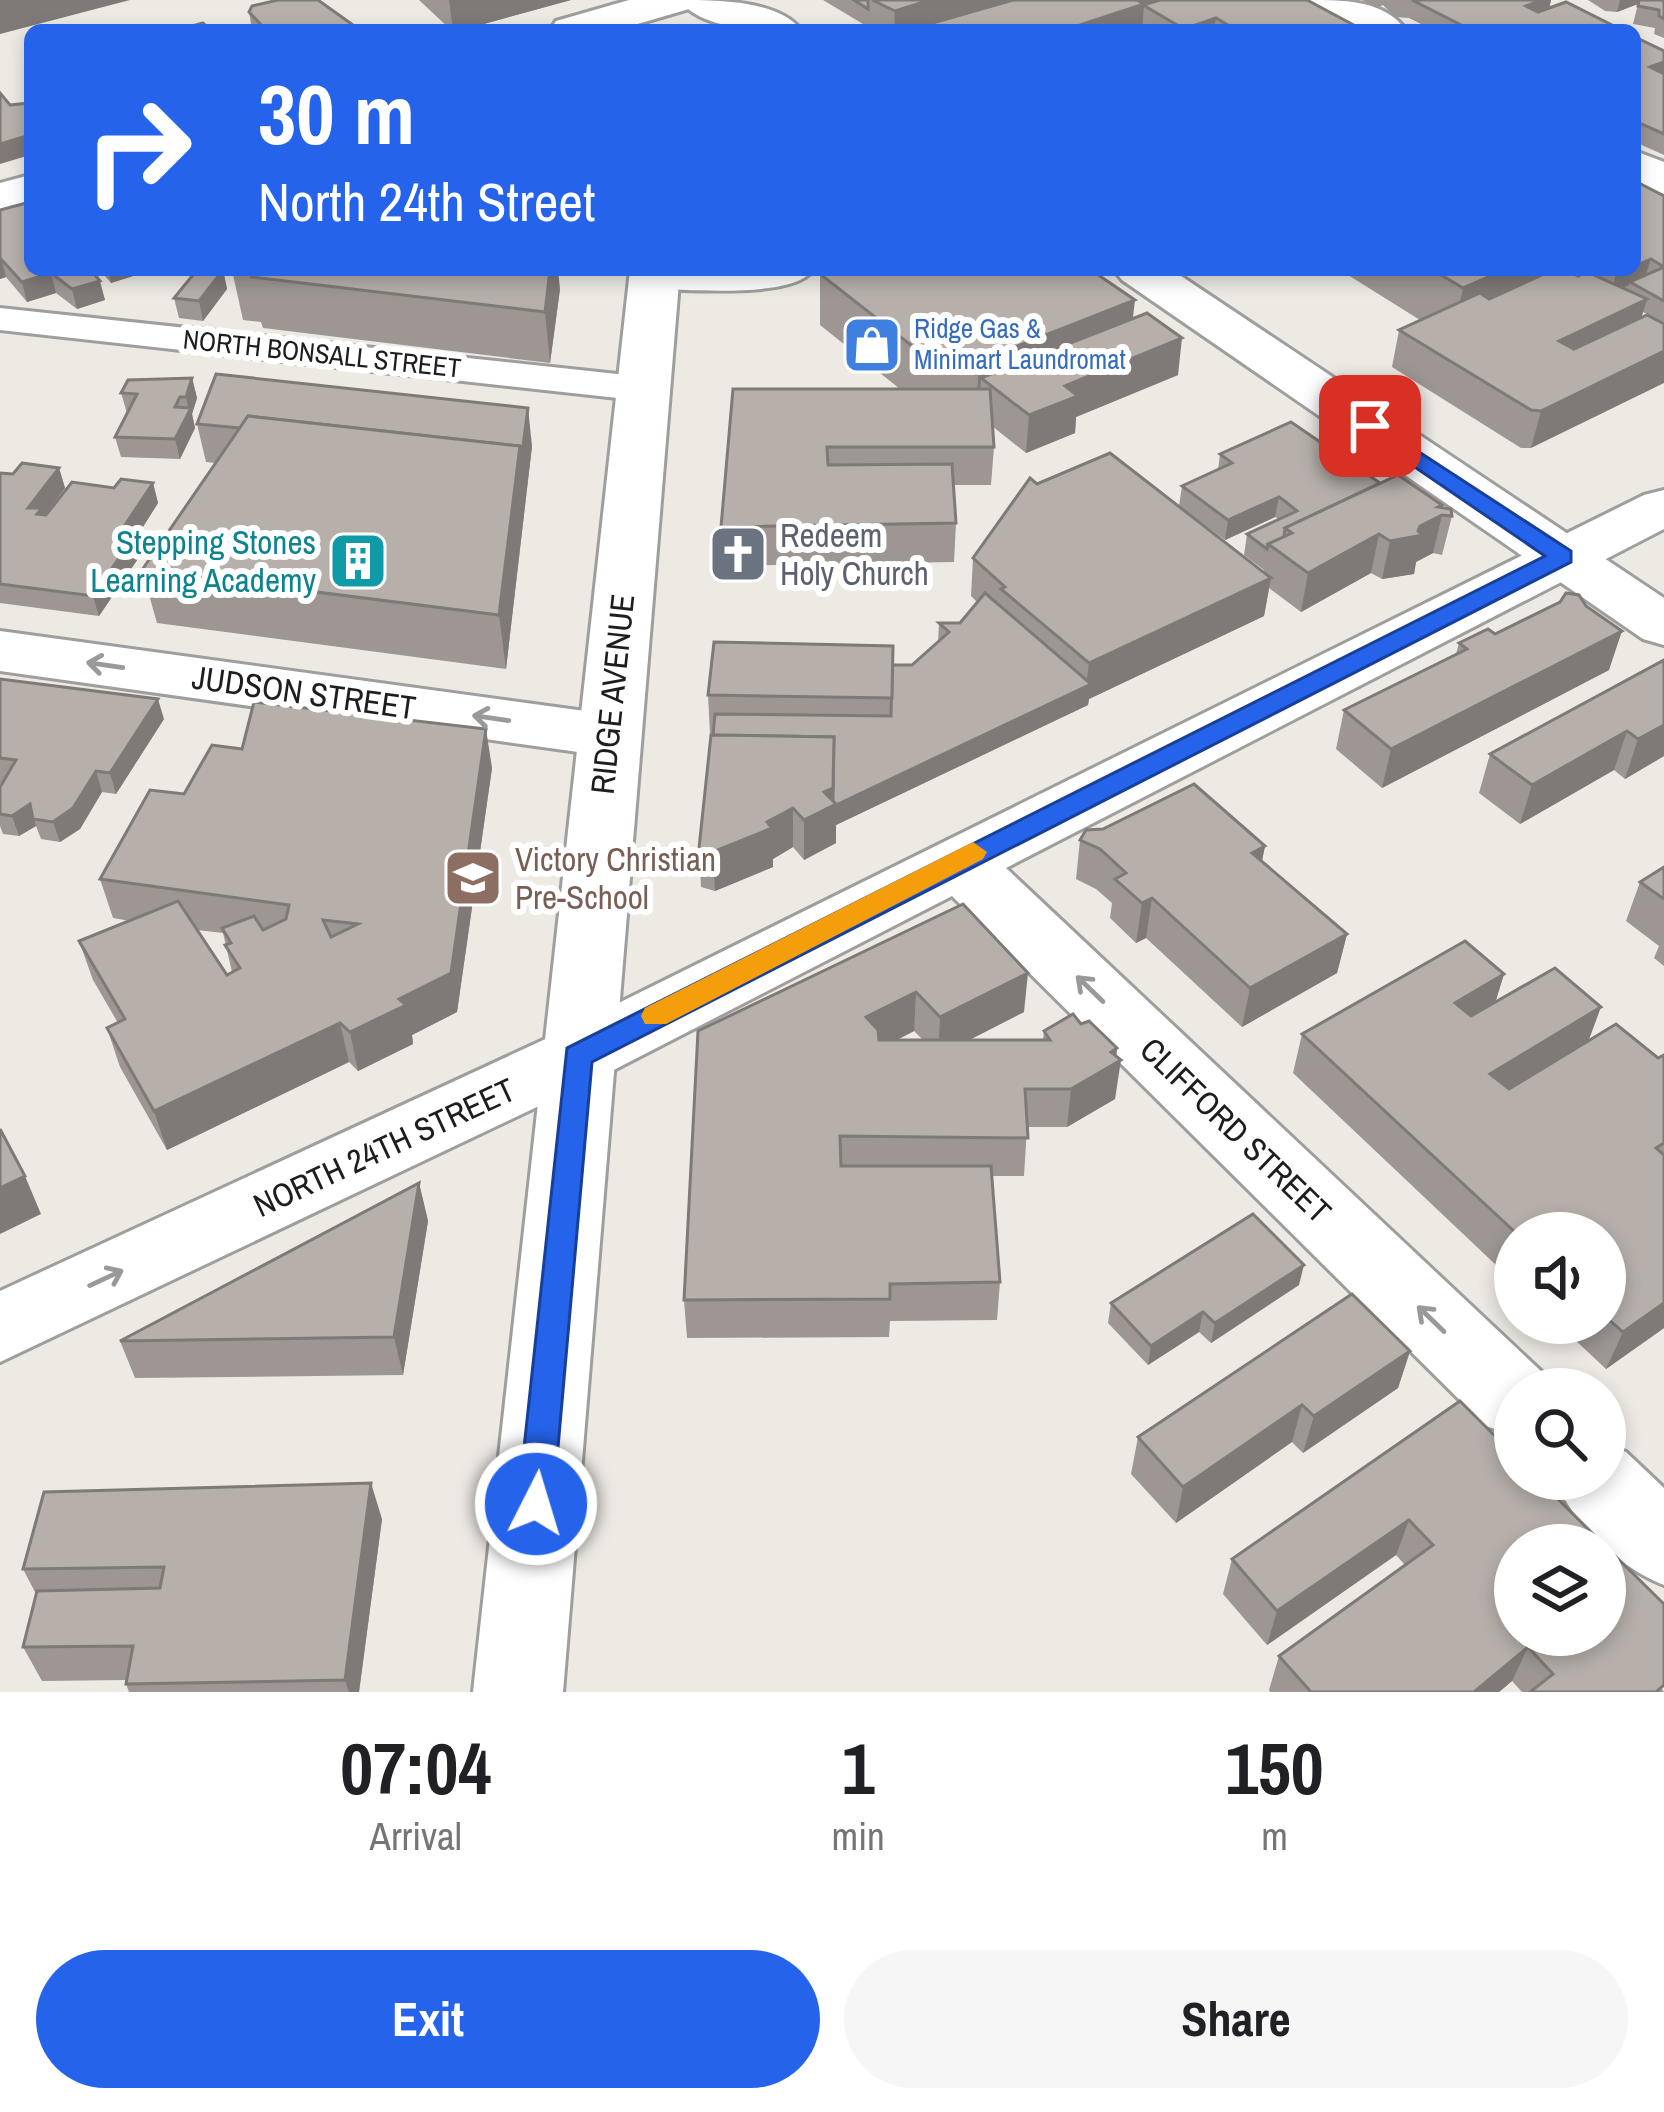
<!DOCTYPE html>
<html lang="en">
<head>
<meta charset="utf-8">
<style>
  :root { --surface:#fff; --page:#f6f6f6; --text:#202124; --muted:#757577; --accent:#2563eb }
  body { margin:0; font-family:"Archivo Narrow",sans-serif; background:var(--page); color:var(--text); height:100vh; display:flex; flex-direction:column; font-size:45px; white-space:nowrap }
  * { box-sizing:border-box; margin:0 }
  p { font-size:39px; color:var(--muted) }
  .icon { flex:none; width:66px; height:66px; fill:none; stroke:currentColor; stroke-width:2; stroke-linecap:round; stroke-linejoin:round }
  .map { position:relative; height:1692px; overflow:hidden }
  .details { display:flex; flex-direction:column; background:var(--surface); flex:1 }
  .details>* { flex:none }
  .guide { position:absolute; left:24px; top:24px; width:1617px; height:252px; border-radius:18px; box-shadow:0 6px 18px #0003; background:#2563eb; color:#fff; overflow:hidden }
  .buttons { position:absolute; left:1494px; top:1212px; display:grid; gap:24px }
  .buttons a { display:grid; place-items:center; width:132px; height:132px; border-radius:50%; background:var(--surface); box-shadow:0 6px 18px #0003; font-size:60px }
  .pin { position:absolute; display:grid; place-items:center; width:102px; height:102px; color:#fff; margin:-51px; border-radius:24px; box-shadow:0 6px 18px #0006 }
  .me { position:absolute; width:132px; margin:-66px; rotate:5deg; stroke-linejoin:round; filter:drop-shadow(0 0 9px #0008) }
  .turn { display:flex; align-items:center; gap:42px; height:252px; padding:0 36px; font-size:54px }
  .turn .icon { width:156px; height:156px; stroke-width:2.5 }
  .turn b { display:block; font-size:84px; line-height:102px }
  .eta { display:flex; justify-content:space-evenly; align-items:center; height:204px; text-align:center }
  .eta b { font-size:72px; font-weight:700; line-height:84px }
  .action { display:flex; gap:24px; margin-top:auto; padding:24px 36px }
  .action a { flex:1; height:138px; border-radius:72px; background:var(--accent); color:#fff; font-size:48px; font-weight:700; line-height:138px; text-align:center }
  .action a+a { background:var(--page); color:var(--text) }
  .map>svg:first-child { display:block }
  .lines { fill:none; stroke-linecap:round; stroke-linejoin:round }
  .service-casing { stroke:#9e9e9e; stroke-width:6 }
  .minor-casing { stroke:#9e9e9e; stroke-width:6 }
  .tertiary-casing { stroke:#9e9e9e; stroke-width:6 }
  .service { fill:#fff; fill-rule:evenodd }
  .minor { fill:#fff; fill-rule:evenodd }
  .tertiary { fill:#fff; fill-rule:evenodd }
  .wall { fill:#9d9692; fill-rule:evenodd }
  .shaded-wall { fill:#7f7a77 }
  .building { fill:#b6afaa; stroke:#7f7a77; stroke-width:3; fill-rule:evenodd }
  .oneway { stroke:#999 }
  .route { fill:#2563eb; stroke:#184099; stroke-width:3 }
  .slow { fill:#f59e0b }
  .labels { text-anchor:middle; stroke-width:12; stroke-linejoin:round; paint-order:stroke }
  .far-shop-label { font-size:27px; fill:#366cbe; stroke:#fff; text-anchor:start }
  .far-street-label { font-size:27px; fill:#1d1d1d; stroke:#fff }
  .worship-label { font-size:33px; fill:#5b616d; stroke:#fff; text-anchor:start }
  .culture-label { font-size:33px; fill:#0d838f; stroke:#fff; text-anchor:end }
  .street-label { font-size:33px; fill:#1d1d1d; stroke:#fff }
  .education-label { font-size:33px; fill:#785e54; stroke:#fff; text-anchor:start }
</style>
</head>
<body>
<div class="map">
<svg width="1664" height="1692" viewBox="0 0 1664 1692">
  <rect width="100%" height="100%" fill="#edeae4"/>
  <g class="lines">
    <defs>
      <g id="service">
        <path d="M641,270H813C792,299 690,289 654,289L641,286L636,278Z"/>
        <path d="M0,308L645,377L659,381L664,389L659,397L645,401L0,330Z"/>
      </g>
      <g id="minor">
        <path d="M629,0H695L689,9L617,30H550L556,21Z"/>
        <path d="M1309,0C1344,0 1384,0 1406,30C1371,30 1332,32 1309,0Z"/>
        <path d="M1635,151L1664,162V194L1635,183Z"/>
        <path d="M30,175V203L0,211V183Z"/>
        <path d="M1664,490V529L1006,868L1544,1374L1551,1389H1515V1436L1486,1426L952,896L602,1076L0,1362V1291L552,1036L1644,495Z"/>
        <path d="M0,631L607,714L629,720L638,735L629,750L607,756L0,671Z"/>
        <path d="M1605,1444L1626,1452L1664,1488V1585C1618,1567 1574,1524 1554,1479H1605Z"/>
      </g>
      <g id="tertiary">
        <path d="M680,0C715,0 779,0 801,30C767,30 702,32 680,0Z"/>
        <path d="M630,270H680L563,1692H473Z"/>
        <path d="M1114,270H1172L1664,598V645L1643,639L1122,280Z"/>
      </g>
    </defs>
    <use href="#service" class="service-casing"/>
    <use href="#minor" class="minor-casing"/>
    <use href="#tertiary" class="tertiary-casing"/>
    <use href="#service" class="service"/>
    <use href="#minor" class="minor"/>
    <use href="#tertiary" class="tertiary"/>
  </g>
  <g class="wall">
    <path d="M419,0H571L462,30H451Z"/>
    <path d="M823,0H1307L1363,30H1153L1143,24L1142,30H869L868,27Z"/>
    <path d="M1362,0H1551L1549,8L1614,26L1613,30H1433L1409,18L1395,17L1383,5L1377,8Z"/>
    <path d="M1588,0H1664V38L1654,34L1655,28L1633,24L1638,4L1617,12L1605,11Z"/>
    <path d="M249,12L360,30H252Z"/>
    <path d="M1635,37L1664,51V155L1635,142Z"/>
    <path d="M1664,196V324L1643,312L1641,317L1531,448H1521L1392,367L1399,330L1420,320L1340,270H1566L1578,276L1580,275L1571,270H1635Z"/>
    <path d="M0,210L91,270L105,300L77,309L56,293L27,302L6,277L0,279Z"/>
    <path d="M100,270H152L111,283Z"/>
    <path d="M223,270L227,289L203,321L179,318L174,298Z"/>
    <path d="M232,270L560,289L550,363L263,328L261,322L243,320Z"/>
    <path d="M830,270H1101L1100,276L1178,375L1076,417L1075,433L1026,453L992,426L994,447L991,485H953L956,523L954,562L722,566L721,527L900,389L820,325V274Z"/>
    <path d="M192,378L197,398L192,414L195,428L180,459L121,457L115,437L127,413L121,393Z"/>
    <path d="M197,424L532,446L506,669L157,623L142,570L216,463L206,462Z"/>
    <path d="M1220,454L1380,483L1442,505V507L1452,516L1442,555L1433,553L1416,562L1414,574L1382,579L1371,573L1301,612L1269,588L1264,616L1089,699L1088,705L836,825V843L804,860L793,847L773,859V867L715,891L701,887L699,848L713,734H710L708,695L892,665H912L938,642L939,623H960L977,602L971,596L973,558L1037,484L1263,572L1264,570L1244,555L1247,534L1279,519L1275,517L1225,540L1179,506L1182,486L1218,470Z"/>
    <path d="M59,468L65,488L45,515L114,488L153,483L158,503L141,530L146,547L99,616L0,603V473L13,474Z"/>
    <path d="M1495,634L1609,670L1382,788L1336,749L1344,710L1456,654L1459,643Z"/>
    <path d="M1664,660V756L1625,779L1614,770L1520,824L1479,793L1490,754Z"/>
    <path d="M0,679L164,719L116,794L102,792L80,829L60,842L41,839L36,826L19,836L3,834L0,826V787L5,778L0,784Z"/>
    <path d="M242,749L492,768L457,1012L412,1035L413,1044L358,1071L349,1062L167,1150L120,1067L107,1028L118,1023L93,980L79,941L130,921L113,918L100,879L184,794ZM197,930L223,933L232,972L227,975Z"/>
    <path d="M1080,840L1265,846L1262,861L1347,934L1337,973L1242,1027L1146,938L1136,943L1110,918L1112,903L1096,889L1076,879Z"/>
    <path d="M1664,867V966L1654,958L1659,946L1626,921L1640,882Z"/>
    <path d="M963,904L1024,1012L969,1040H1043L1044,1031L1081,1024L1117,1048L1115,1099L1067,1127H1027L1024,1176H992L1000,1282L997,1320L890,1321L889,1337L687,1338L684,1300ZM914,1031L923,1040H897Z"/>
    <path d="M1504,974L1495,1003L1589,1040L1658,1058L1664,1055V1328L1606,1369L1557,1323H1605V1233H1515V1283L1293,1073L1302,1034Z"/>
    <path d="M419,1183L428,1221L403,1375L135,1378L120,1341Z"/>
    <path d="M1299,1285L1211,1343L1199,1332L1148,1365L1108,1323L1111,1303Z"/>
    <path d="M1410,1351L1398,1388L1303,1453L1292,1442L1176,1523L1131,1474L1138,1437Z"/>
    <path d="M1460,1401L1664,1692H1522L1512,1681L1499,1692H1270L1269,1690L1279,1656L1405,1565L1396,1555L1267,1645L1223,1594L1232,1559Z"/>
    <path d="M382,1519L359,1692H129L126,1684V1680L42,1681L23,1647L36,1594L23,1569Z"/>
  </g>
  <g class="shaded-wall">
    <path d="M0,0H130L0,34Z"/>
    <path d="M449,0H571L462,30H453Z"/>
    <path d="M894,0H1034L922,26V30H895Z"/>
    <path d="M1133,0H1163L1144,6L1142,30H1065Z"/>
    <path d="M1543,0H1551L1548,14L1522,24L1526,6Z"/>
    <path d="M1620,0H1648L1617,12Z"/>
    <path d="M1216,18L1214,30H1184V29Z"/>
    <path d="M1664,62V78L1650,67Z"/>
    <path d="M30,135V155L0,164V144Z"/>
    <path d="M1,257L6,277L0,279V258Z"/>
    <path d="M1651,259L1645,278L1630,282L1629,285L1611,293L1616,274L1626,270H1635V266Z"/>
    <path d="M108,270H152L111,283Z"/>
    <path d="M223,270L227,289L203,321L199,301Z"/>
    <path d="M550,270H558L560,289L550,363L545,312Z"/>
    <path d="M1091,270H1101L1096,315L1135,300L1129,351L981,378L979,412L976,413L979,361Z"/>
    <path d="M1505,270H1564L1452,339L1463,288Z"/>
    <path d="M51,273L56,293L27,302L22,282Z"/>
    <path d="M100,281L105,300L77,309L72,289Z"/>
    <path d="M1647,299L1636,336L1549,378L1559,341Z"/>
    <path d="M1182,338L1178,375L1076,417L1075,433L1026,453L1029,415L1065,386Z"/>
    <path d="M1664,351V383L1531,448L1541,411Z"/>
    <path d="M192,378L197,398L192,414L195,428L180,459L175,439L189,411L186,397Z"/>
    <path d="M528,408L532,446L506,669L499,615L520,446Z"/>
    <path d="M59,468L65,488L44,516L48,529L28,508Z"/>
    <path d="M153,483L158,503L141,530L146,547L99,616L93,596L125,525Z"/>
    <path d="M1279,497L1275,517L1225,540L1228,520Z"/>
    <path d="M1442,505L1439,516L1442,515L1433,553L1416,562L1414,574L1382,579L1390,541L1420,526Z"/>
    <path d="M1379,534L1371,573L1301,612L1308,573Z"/>
    <path d="M1271,578L1264,616L1089,699L1088,705L836,825V843L804,860V820L824,792L1086,686L1089,663Z"/>
    <path d="M1622,631L1609,670L1382,788L1391,749Z"/>
    <path d="M158,699L164,719L116,794L110,773Z"/>
    <path d="M1664,725V756L1625,779L1638,739Z"/>
    <path d="M486,729L492,768L457,1012L412,1035L413,1044L358,1071L350,1032L399,999Z"/>
    <path d="M1627,731L1614,770L1520,824L1532,785Z"/>
    <path d="M96,771L102,792L80,829L60,842L53,822Z"/>
    <path d="M30,804L36,826L19,836L12,816Z"/>
    <path d="M793,808V847L773,859V867L715,891L713,852Z"/>
    <path d="M1265,846L1257,885L1252,853Z"/>
    <path d="M1152,898L1146,938L1136,943L1142,903Z"/>
    <path d="M1347,934L1337,973L1242,1027L1250,988Z"/>
    <path d="M1028,973L1024,1012L938,1056L940,1017Z"/>
    <path d="M1504,974L1492,1013L1443,1041L1455,1003Z"/>
    <path d="M916,992L914,1031L865,1056L866,1017Z"/>
    <path d="M1601,1007L1587,1045L1478,1113L1490,1074Z"/>
    <path d="M340,1023L349,1062L167,1150L154,1111Z"/>
    <path d="M1117,1048L1115,1063L1121,1060L1115,1099L1067,1127L1071,1089Z"/>
    <path d="M25,1176L41,1214L0,1234V1188Z"/>
    <path d="M419,1183L428,1221L403,1375L394,1337Z"/>
    <path d="M1304,1265L1299,1285L1211,1343L1215,1323Z"/>
    <path d="M1664,1303V1328L1606,1369L1623,1332Z"/>
    <path d="M1203,1312L1199,1332L1148,1365L1151,1346Z"/>
    <path d="M1410,1351L1398,1388L1303,1453L1314,1416Z"/>
    <path d="M1302,1405L1292,1442L1176,1523L1183,1487Z"/>
    <path d="M371,1483L382,1519L359,1692H349L345,1680Z"/>
    <path d="M1409,1520L1396,1555L1267,1645L1277,1611Z"/>
    <path d="M1528,1647L1512,1681L1499,1692H1474Z"/>
  </g>
  <g class="building">
    <path d="M278,0H318L360,30H266L249,12L252,6Z"/>
    <path d="M854,0H868V9Z"/>
    <path d="M872,0H930L895,11Z"/>
    <path d="M1013,0H1137L1144,4L1065,30H928L922,26Z"/>
    <path d="M1160,0H1307L1363,30H1209L1226,24L1216,18L1184,29L1143,5Z"/>
    <path d="M1412,0H1543L1526,6L1538,12L1566,2L1614,26L1603,30H1471Z"/>
    <path d="M1639,0H1664V19L1659,16V10L1638,6Z"/>
    <path d="M203,23L210,30H178Z"/>
    <path d="M1635,37L1664,51V62L1650,67L1664,74V134L1635,121Z"/>
    <path d="M0,93L10,105L30,103V135L0,144Z"/>
    <path d="M1635,181L1664,196V267L1651,259L1635,266Z"/>
    <path d="M30,202V270H91L100,281L72,289L51,273L22,282L0,258V210Z"/>
    <path d="M1664,267V301L1630,282Z"/>
    <path d="M197,270H223L199,301L174,298Z"/>
    <path d="M239,270H550L545,312L252,277L257,272Z"/>
    <path d="M830,270H1091L1135,300L979,361L930,360L820,274Z"/>
    <path d="M1433,270H1505L1463,288Z"/>
    <path d="M1553,270H1566L1578,276L1587,272L1647,299L1559,341L1574,349L1647,315L1664,324V351L1541,411L1531,410L1399,330L1480,293L1489,299Z"/>
    <path d="M1147,313L1182,338L1065,386L1078,396L1029,415L981,378Z"/>
    <path d="M216,374L528,408L521,461L520,446L248,416L240,428L197,424Z"/>
    <path d="M192,378L186,397H180L175,407L191,408L175,439L115,437L137,394L121,393L128,380Z"/>
    <path d="M733,389H990L994,447H827L828,465L952,464L956,523L721,527Z"/>
    <path d="M248,416L520,446L499,615L142,570Z"/>
    <path d="M1291,422L1380,483L1285,528L1284,537L1268,544L1267,549L1247,534L1297,511L1286,502L1279,497L1228,520L1182,486L1232,463L1220,454Z"/>
    <path d="M1110,453L1271,578L1089,663L1001,589L1005,587L973,558L1030,478L1037,484Z"/>
    <path d="M22,463L59,468L28,508H42L37,514L46,515L72,482L114,488L121,479L153,483L125,525L140,527L93,596L0,584V473L13,474Z"/>
    <path d="M1398,475L1442,505L1438,507L1451,509L1452,516L1442,515L1420,526L1418,531L1423,535L1390,541L1379,534L1308,573L1268,544L1292,533L1285,528Z"/>
    <path d="M985,593L1091,684L836,805L833,801L834,737L713,735L715,714L891,716L892,665H912L949,632L939,623H960Z"/>
    <path d="M1566,593L1579,595L1586,606L1622,631L1391,749L1344,710L1467,649L1459,643L1488,629L1495,634L1560,602Z"/>
    <path d="M714,642L893,646L892,698L708,695Z"/>
    <path d="M1664,660V725L1638,739L1627,731L1532,785L1490,754Z"/>
    <path d="M0,679L158,699L110,773L96,771L73,808L53,822L33,819L30,804L12,816L0,814V787L16,760L0,758Z"/>
    <path d="M254,702L486,729L451,973L399,999L406,1005L350,1032L340,1023L154,1111L107,1028L125,1019L79,941L178,901L227,975L240,968L225,945L231,943L222,928L254,916L263,930L286,919L289,905L100,879L150,790L184,794L212,745L242,749ZM323,920L358,924L331,937Z"/>
    <path d="M711,735L834,737L833,788L824,792L836,804L804,820L793,808L767,822L772,828L713,852L699,848Z"/>
    <path d="M1194,784L1265,846L1252,853L1347,934L1250,988L1152,898L1142,903L1115,879L1126,873L1100,849L1080,840L1086,830L1103,829Z"/>
    <path d="M1664,867V899L1640,882Z"/>
    <path d="M963,904L1028,973L940,1017L916,992L866,1017L878,1030L879,1040H1050L1044,1031L1073,1014L1081,1024L1089,1021L1117,1048L1111,1052L1121,1060L1071,1089H1025L1028,1138L840,1136L841,1166H991L1000,1282L890,1284V1299L684,1300L698,1031Z"/>
    <path d="M1465,941L1504,974L1455,1003L1471,1016L1555,968L1601,1007L1490,1074L1509,1089L1616,1024L1658,1058L1664,1055V1143L1656,1148L1664,1155V1303L1623,1332L1605,1316V1233H1516L1302,1034Z"/>
    <path d="M0,1129L25,1176L0,1188Z"/>
    <path d="M419,1183L394,1337L120,1341Z"/>
    <path d="M1253,1214L1304,1265L1215,1323L1203,1312L1151,1346L1111,1303Z"/>
    <path d="M1352,1294L1410,1351L1314,1416L1302,1405L1183,1487L1138,1437Z"/>
    <path d="M1460,1401L1515,1456V1479H1538L1604,1545H1515V1635H1605V1546L1664,1604V1685L1656,1692H1530L1553,1674L1528,1647L1474,1692H1311L1279,1656L1433,1545L1409,1520L1277,1611L1232,1559Z"/>
    <path d="M371,1483L345,1680L126,1684L133,1646L23,1647L37,1591L160,1588L164,1567L23,1569L44,1492Z"/>
  </g>
  <defs><path id="oneway-shaft" d="M-6 0H5M1.5-3L5.5 0L1.5 3" fill="none" stroke-width="1.6" stroke-linecap="round" stroke-linejoin="round" transform="scale(3)"/></defs>
  <g class="oneway">
    <use href="#oneway-shaft" transform="translate(105 665) rotate(-172)"/>
    <use href="#oneway-shaft" transform="translate(491 718) rotate(-172)"/>
    <use href="#oneway-shaft" transform="translate(1090 989) rotate(-136)"/>
    <use href="#oneway-shaft" transform="translate(106 1278) rotate(-25)"/>
    <use href="#oneway-shaft" transform="translate(1431 1319) rotate(-136)"/>
  </g>
  <path class="route" d="M1370,420L1571,551V562L592,1062L553,1504L548,1516L536,1520L523,1516L518,1504L567,1048L1545,556L1362,431L1359,426Z"/>
  <path class="slow" d="M973,842L987,852L983,859L666,1024H645L641,1016L645,1008Z"/>
  <defs>
    <symbol id="shop-square" viewBox="-11 -11 22 22"><rect x="-9" y="-9" width="18" height="18" rx="4" fill="#3f7fe0" stroke="#fff"/><path d="M-5-2.5h2.3a2.7 3.5 0 0 1 5.4 0H5L5.5 6h-11ZM-1.5-2.5h3a1.5 2.3 0 0 0-3 0Z" fill="#fff"/></symbol>
    <symbol id="church-square" viewBox="-11 -11 22 22"><rect x="-9" y="-9" width="18" height="18" rx="4" fill="#6b7280" stroke="#fff"/><path d="M-1.2-6h2.4v3.5h3.3v2.4h-3.3V6h-2.4V-.1h-3.3v-2.4h3.3Z" fill="#fff"/></symbol>
    <symbol id="building-square" viewBox="-11 -11 22 22"><rect x="-9" y="-9" width="18" height="18" rx="4" fill="#0f9aa8" stroke="#fff"/><path d="M-4-6H4V6H1V3H-1V6H-4ZM-2.5-4.3h1.7v1.8h-1.7ZM.8-4.3h1.7v1.8H.8ZM-2.5-1h1.7V.8h-1.7ZM.8-1h1.7V.8H.8Z" fill="#fff"/></symbol>
    <symbol id="school-square" viewBox="-11 -11 22 22"><rect x="-9" y="-9" width="18" height="18" rx="4" fill="#8d6e63" stroke="#fff"/><path d="M0-5L7-2L0 1L-7-2ZM-4 1L0 2.5L4 1V4Q0 6-4 4Z" fill="#fff"/></symbol>
  </defs>
  <g fill-rule="evenodd">
    <use href="#shop-square" x="839" y="312" width="66" height="66"/>
    <use href="#church-square" x="705" y="521" width="66" height="66"/>
    <use href="#building-square" x="325" y="528" width="66" height="66"/>
    <use href="#school-square" x="440" y="845" width="66" height="66"/>
  </g>
  <g class="labels">
    <g class="far-shop-label">
      <text x="914" y="338">Ridge Gas &amp;<tspan x="914" dy="31">Minimart Laundromat</tspan></text>
    </g>
    <g class="far-street-label">
      <text transform="translate(322 354) rotate(6)" y="9">NORTH BONSALL STREET</text>
    </g>
    <g class="worship-label">
      <text x="780" y="547">Redeem<tspan x="780" dy="38">Holy Church</tspan></text>
    </g>
    <g class="culture-label">
      <text x="316" y="554">Stepping Stones<tspan x="316" dy="38">Learning Academy</tspan></text>
    </g>
    <g class="street-label">
      <text transform="translate(304 692) rotate(8)" y="12">JUDSON STREET</text>
      <text transform="translate(612 694) rotate(-84)" y="12">RIDGE AVENUE</text>
      <text transform="translate(1236 1130) rotate(44)" y="12">CLIFFORD STREET</text>
      <text transform="translate(384 1147) rotate(-25)" y="12">NORTH 24TH STREET</text>
    </g>
    <g class="education-label">
      <text x="515" y="871">Victory Christian<tspan x="515" dy="38">Pre-School</tspan></text>
    </g>
  </g>
</svg>
<div class="buttons">
<a><svg class="icon" aria-label="sound" viewBox="0 0 24 24"><path d="M4 9h4l5-4v14l-5-4H4zM17 9q2 3 0 6"/></svg></a>
<a><svg class="icon" aria-label="search" viewBox="0 0 24 24"><circle cx="10" cy="10" r="6"/><path d="M15 15l6 6"/></svg></a>
<a><svg class="icon" aria-label="layers" viewBox="0 0 24 24"><path d="M12 4l9 5-9 5-9-5zM3 14l9 5 9-5"/></svg></a>
</div>
<div class="pin" style="left:1370px;top:426px;background:#d93025"><svg class="icon" aria-label="arrive" viewBox="0 0 24 24"><path d="M6 21V4h12l-3 4 3 4H6"/></svg></div>
<svg class="me" style="left:536px;top:1504px" viewBox="-20 -20 40 40"><circle r="17" fill="#2563eb" stroke="#fff" stroke-width="3"/><path d="M0-11L8 9 0 5-8 9z" fill="#fff"/></svg>
<div class="guide">
<div class="turn"><svg class="icon" aria-label="right" viewBox="0 0 24 24"><path d="M7 20v-9h11M14 6l5 5-5 5"/></svg><div><b>30 m</b>North 24th Street</div></div>
</div>
</div>
<section class="details">
<div class="eta">
<div><b>07:04</b><p>Arrival</p></div>
<div><b>1</b><p>min</p></div>
<div><b>150</b><p>m</p></div>
</div>
<div class="action"><a>Exit</a><a>Share</a></div>
</section>
</body>
</html>
